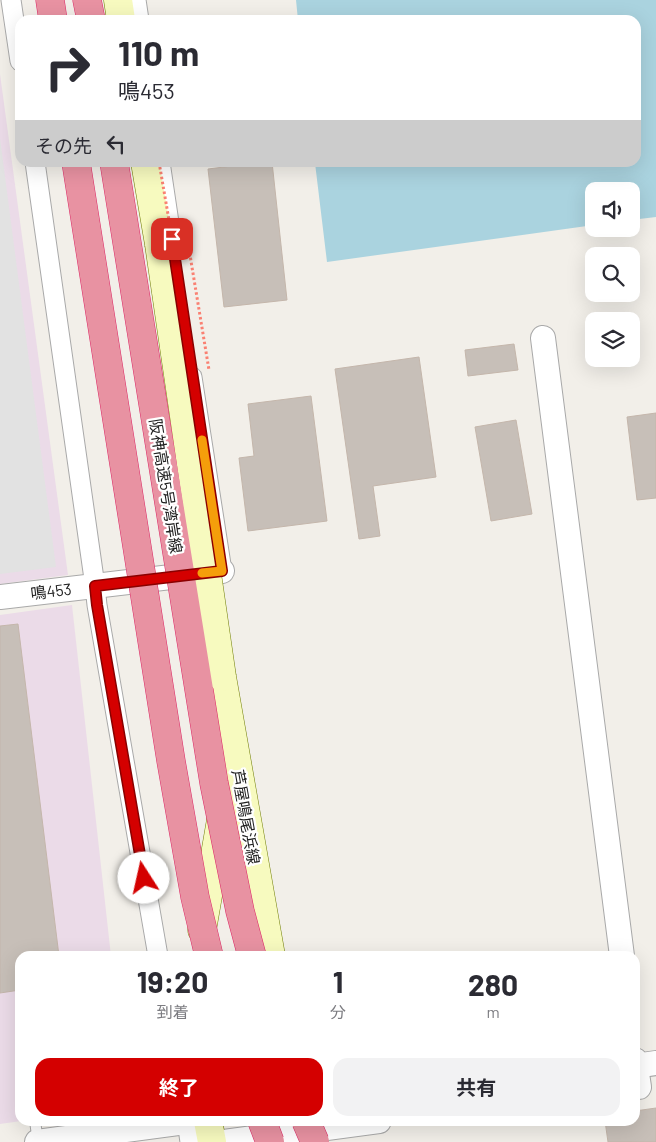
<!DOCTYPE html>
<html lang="ja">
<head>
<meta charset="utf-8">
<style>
  :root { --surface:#fff; --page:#f2f2f3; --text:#2b2b33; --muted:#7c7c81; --accent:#d40000 }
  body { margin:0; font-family:Barlow,"Noto Sans JP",sans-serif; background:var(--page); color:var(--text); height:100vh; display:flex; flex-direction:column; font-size:19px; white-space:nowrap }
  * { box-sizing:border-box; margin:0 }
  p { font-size:16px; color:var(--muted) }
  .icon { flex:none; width:28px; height:28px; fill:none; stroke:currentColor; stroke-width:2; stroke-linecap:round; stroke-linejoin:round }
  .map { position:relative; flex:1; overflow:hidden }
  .panel { position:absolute; left:15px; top:951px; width:625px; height:175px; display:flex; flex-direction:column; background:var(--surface); border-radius:15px; box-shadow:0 5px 20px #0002 }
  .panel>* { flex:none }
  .guide { position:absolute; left:15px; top:15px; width:626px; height:152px; border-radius:15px; box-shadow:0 5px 20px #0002; background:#fff; color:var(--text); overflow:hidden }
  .fabs { position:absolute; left:585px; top:182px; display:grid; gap:10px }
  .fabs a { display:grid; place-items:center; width:55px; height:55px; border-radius:10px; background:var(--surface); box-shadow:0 5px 20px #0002; font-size:25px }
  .pin { position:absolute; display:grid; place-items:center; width:42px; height:42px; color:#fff; margin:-21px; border-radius:10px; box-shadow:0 2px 8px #0006 }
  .me { position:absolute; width:55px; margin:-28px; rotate:350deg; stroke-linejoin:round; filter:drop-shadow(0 0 4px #0008) }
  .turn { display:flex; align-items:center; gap:18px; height:105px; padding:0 20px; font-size:22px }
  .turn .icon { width:65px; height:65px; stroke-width:2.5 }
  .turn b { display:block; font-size:35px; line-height:42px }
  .then { display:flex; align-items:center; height:48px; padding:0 20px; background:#0003; gap:10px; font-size:19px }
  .eta { display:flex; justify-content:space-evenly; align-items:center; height:85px; text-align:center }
  .eta b { font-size:30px; font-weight:700; line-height:35px }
  .cta { display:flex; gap:10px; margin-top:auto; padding:10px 20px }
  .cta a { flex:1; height:58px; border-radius:15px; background:var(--accent); color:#fff; font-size:20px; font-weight:700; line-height:58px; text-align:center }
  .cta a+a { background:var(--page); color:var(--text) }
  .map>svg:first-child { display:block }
  .industrial { fill:#ebdbe8 }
  .parking { fill:#e2e2e2 }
  .water { fill:#aad3df }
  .building { fill:#c7bfb8; stroke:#c4b6ab }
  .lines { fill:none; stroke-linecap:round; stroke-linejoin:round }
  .service-casing { stroke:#a9a9a9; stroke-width:12 }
  .minor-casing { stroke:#a9a9a9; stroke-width:21 }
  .tertiary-casing { stroke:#a9a9a9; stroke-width:26 }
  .secondary-casing { stroke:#707d05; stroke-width:29 }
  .motorway-casing { stroke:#dc2a67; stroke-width:29 }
  .path { stroke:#fa8072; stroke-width:3; stroke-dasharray:2.5 2.5; stroke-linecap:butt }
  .service { stroke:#fff; stroke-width:10 }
  .minor { stroke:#fff; stroke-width:19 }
  .tertiary { stroke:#fff; stroke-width:24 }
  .secondary { stroke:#f7fabf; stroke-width:28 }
  .motorway { stroke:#e892a2; stroke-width:28 }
  .secondary-bridge-casing { stroke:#707d05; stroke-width:29; stroke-linecap:butt }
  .motorway-bridge-casing { stroke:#dc2a67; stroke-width:29; stroke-linecap:butt }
  .path-bridge { stroke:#fa8072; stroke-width:3; stroke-dasharray:2.5 2.5; stroke-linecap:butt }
  .secondary-bridge { stroke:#f7fabf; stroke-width:28 }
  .motorway-bridge { stroke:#e892a2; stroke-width:28 }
  .route-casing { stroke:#8a0000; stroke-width:12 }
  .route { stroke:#d40000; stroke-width:9 }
  .slow { stroke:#f59e0b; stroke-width:9 }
  .labels { text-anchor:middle; stroke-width:4.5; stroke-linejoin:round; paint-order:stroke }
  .street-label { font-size:16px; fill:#222; stroke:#fff }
</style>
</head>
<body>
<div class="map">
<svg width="656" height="1142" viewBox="0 0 656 1142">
  <rect width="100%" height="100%" fill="#f2efe9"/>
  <g class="industrial">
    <path d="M0,74L68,575L0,584Z"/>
    <path d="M72,605L111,956H20V1121H21L0,1124V615Z"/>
  </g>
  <path class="parking" d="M0,138L56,567L0,574Z"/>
  <path class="water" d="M296,0H656V217L631,220V191H594V225L327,262L315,163L636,162V20H298Z"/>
  <g class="building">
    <path d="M264,162H272L287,300L224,307L208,169Z"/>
    <path d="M514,344L518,370L468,376L465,350Z"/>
    <path d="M419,357L436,477L373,486L380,536L359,539L335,369Z"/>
    <path d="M311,396L327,521L248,531L239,458L254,456L248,404Z"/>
    <path d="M656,413V498L637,500L627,417Z"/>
    <path d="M516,420L532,514L491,521L475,427Z"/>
    <path d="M18,624L59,956H20V990L0,993V626Z"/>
    <path d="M656,1108V1142H608L605,1121H635V1111Z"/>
  </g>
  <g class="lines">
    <defs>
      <path id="service" d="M35,1121L38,1142"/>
      <g id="minor">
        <path d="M11,0L20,61"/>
        <path d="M136,0L139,20"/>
        <path d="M35,162L95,586L97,605L158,956"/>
        <path d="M160,162L171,236"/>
        <path d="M192,377L222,571"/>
        <path d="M187,1121L190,1142"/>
      </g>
      <g id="tertiary">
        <path d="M543,338L622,956"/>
        <path d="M0,597L222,571"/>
        <path d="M635,1060L639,1087"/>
        <path d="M635,1066L656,1063"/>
        <path d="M37,1142L193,1121"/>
        <path d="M224,1142L379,1121"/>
      </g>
      <g id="secondary">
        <path d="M118,0L121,20"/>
        <path d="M145,162L159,244"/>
        <path d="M222,677L271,956"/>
        <path d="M202,930L221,820"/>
        <path d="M208,1121L212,1142"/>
      </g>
      <g id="motorway">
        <path d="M50,0L53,20"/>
        <path d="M87,0L91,20"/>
      </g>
    </defs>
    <use href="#service" class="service-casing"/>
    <use href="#minor" class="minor-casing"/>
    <use href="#tertiary" class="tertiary-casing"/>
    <use href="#secondary" class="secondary-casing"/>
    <use href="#motorway" class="motorway-casing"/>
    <path class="path" d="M188,243L209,370"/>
    <use href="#service" class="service"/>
    <use href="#minor" class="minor"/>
    <use href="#tertiary" class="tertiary"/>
    <use href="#secondary" class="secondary"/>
    <use href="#motorway" class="motorway"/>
    <defs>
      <path id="secondary-bridge" d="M159,244L222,677"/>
      <g id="motorway-bridge">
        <path d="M76,162L171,761L195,897L209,956"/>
        <path d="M114,162L214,783L240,911L252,956"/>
        <path d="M262,1121L270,1142"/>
        <path d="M306,1121L315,1142"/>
      </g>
    </defs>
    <use href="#secondary-bridge" class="secondary-bridge-casing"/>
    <use href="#motorway-bridge" class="motorway-bridge-casing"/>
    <path class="path-bridge" d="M159,162L170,226"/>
    <use href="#secondary-bridge" class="secondary-bridge"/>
    <use href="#motorway-bridge" class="motorway-bridge"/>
  </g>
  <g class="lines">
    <defs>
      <path id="route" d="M144,878L97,605L95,586L222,571L172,239"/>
    </defs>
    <use href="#route" class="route-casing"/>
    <use href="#route" class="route"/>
    <path class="slow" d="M202,440L222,571L202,573"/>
  </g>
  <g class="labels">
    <g class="street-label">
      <text transform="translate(166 486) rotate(81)" y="6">阪神高速5号湾岸線</text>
      <text transform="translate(51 591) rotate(-7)" y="6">鳴453</text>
      <text transform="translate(246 817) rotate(80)" y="6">芦屋鳴尾浜線</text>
    </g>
  </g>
</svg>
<div class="fabs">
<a><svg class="icon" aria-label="sound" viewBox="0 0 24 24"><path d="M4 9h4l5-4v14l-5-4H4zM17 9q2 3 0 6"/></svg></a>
<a><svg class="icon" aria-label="search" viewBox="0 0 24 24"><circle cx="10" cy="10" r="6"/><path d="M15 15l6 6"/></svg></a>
<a><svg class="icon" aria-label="layers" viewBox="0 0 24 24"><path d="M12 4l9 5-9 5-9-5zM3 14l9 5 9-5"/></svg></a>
</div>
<div class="pin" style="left:172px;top:239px;background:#d93025"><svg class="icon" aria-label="arrive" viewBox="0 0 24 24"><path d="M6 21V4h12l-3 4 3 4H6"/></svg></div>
<svg class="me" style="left:144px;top:878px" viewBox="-20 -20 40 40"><circle r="19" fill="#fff"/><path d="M0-13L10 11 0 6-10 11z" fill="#d40000"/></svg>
<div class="guide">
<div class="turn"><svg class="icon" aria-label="right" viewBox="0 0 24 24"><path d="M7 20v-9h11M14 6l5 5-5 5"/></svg><div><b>110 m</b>鳴453</div></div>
<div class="then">その先<svg class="icon" aria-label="left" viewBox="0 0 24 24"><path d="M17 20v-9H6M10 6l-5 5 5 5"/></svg></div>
</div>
<section class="panel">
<div class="eta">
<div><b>19:20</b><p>到着</p></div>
<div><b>1</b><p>分</p></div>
<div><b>280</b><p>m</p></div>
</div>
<div class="cta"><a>終了</a><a>共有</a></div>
</section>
</div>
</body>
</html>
